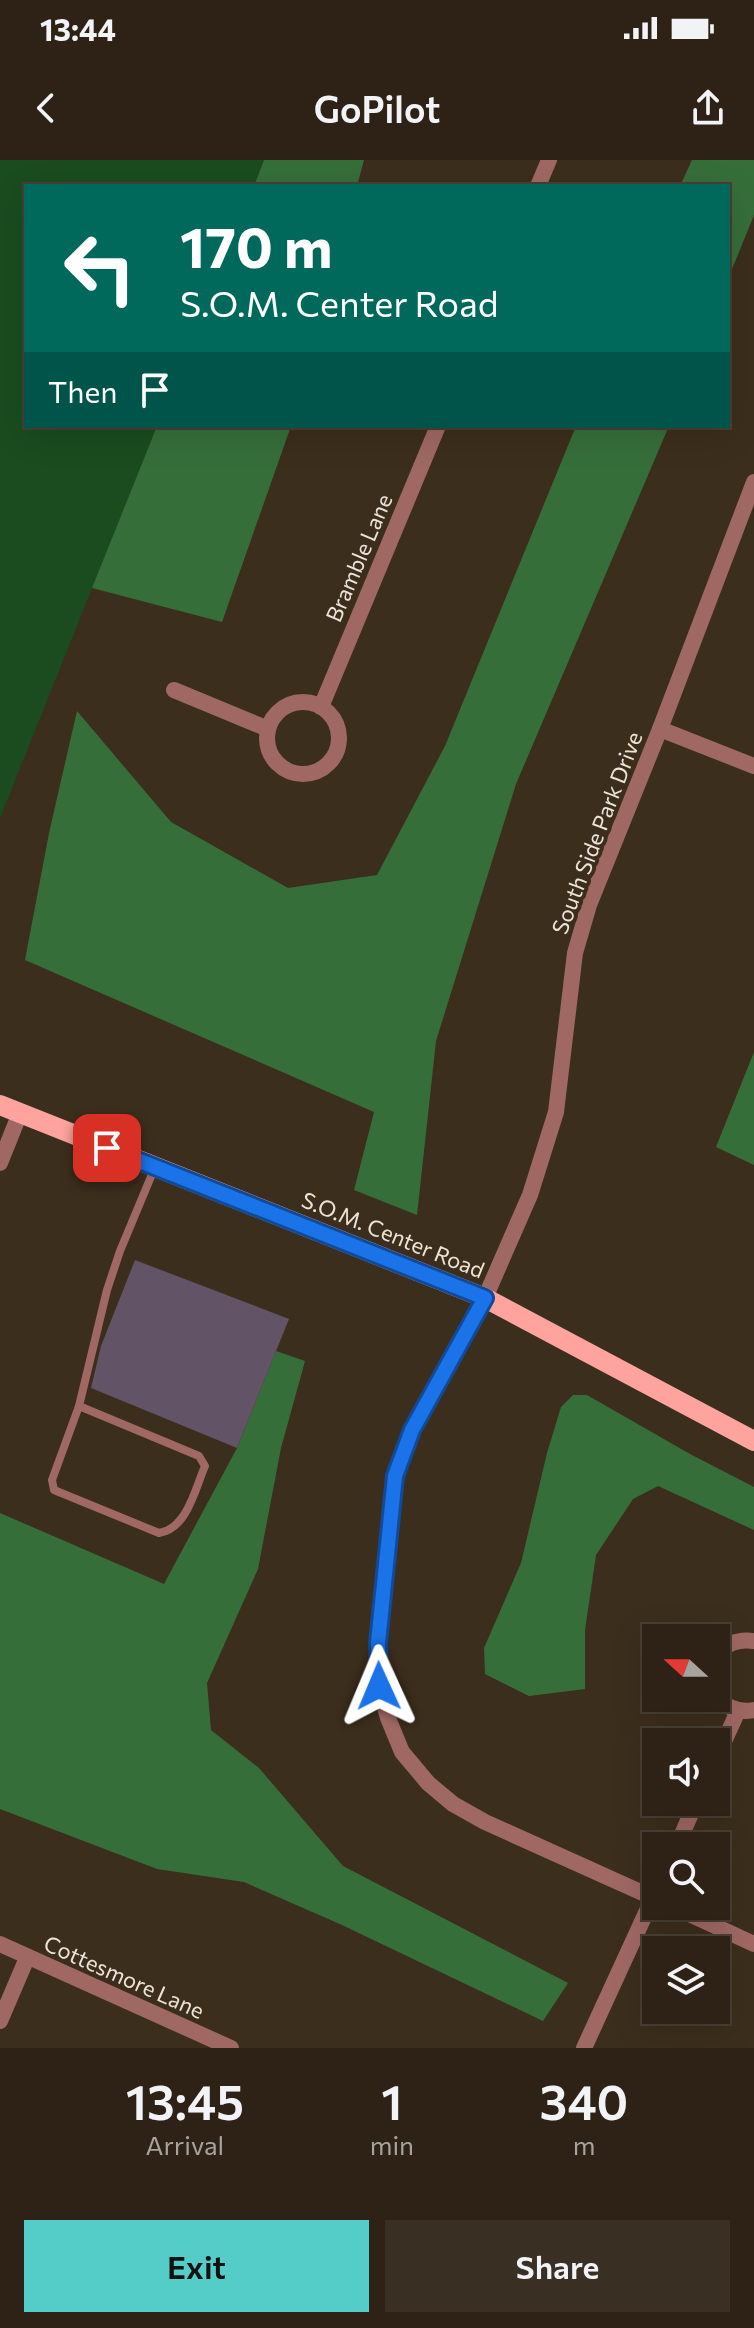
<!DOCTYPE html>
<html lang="en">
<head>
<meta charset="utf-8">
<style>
  :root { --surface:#2d2215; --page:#392f22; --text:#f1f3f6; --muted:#a7a4a0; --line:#483f34; --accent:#54cdc8 }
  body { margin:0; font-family:Commissioner,sans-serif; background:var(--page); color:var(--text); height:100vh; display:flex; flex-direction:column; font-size:30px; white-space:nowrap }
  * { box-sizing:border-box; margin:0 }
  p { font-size:26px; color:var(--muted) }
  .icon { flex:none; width:44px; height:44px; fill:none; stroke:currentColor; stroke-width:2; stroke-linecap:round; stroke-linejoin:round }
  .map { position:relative; height:1888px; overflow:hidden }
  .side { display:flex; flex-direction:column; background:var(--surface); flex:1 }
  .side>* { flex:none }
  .banner { position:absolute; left:24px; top:24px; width:706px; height:244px; border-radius:0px; box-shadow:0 8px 32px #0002,0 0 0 2px var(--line); background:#00695c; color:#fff; overflow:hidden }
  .needle { width:52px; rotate:291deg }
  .tools { position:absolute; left:642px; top:1464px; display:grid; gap:16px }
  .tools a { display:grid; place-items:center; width:88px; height:88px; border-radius:0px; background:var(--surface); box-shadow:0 8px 32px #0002,0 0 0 2px var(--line); font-size:40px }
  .pin { position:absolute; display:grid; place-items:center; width:68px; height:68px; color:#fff; margin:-34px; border-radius:16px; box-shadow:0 4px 12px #0006 }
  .me { position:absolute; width:88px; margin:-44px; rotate:359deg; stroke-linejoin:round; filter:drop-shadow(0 0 6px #0008) }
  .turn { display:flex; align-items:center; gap:28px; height:168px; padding:0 24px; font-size:36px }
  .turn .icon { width:104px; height:104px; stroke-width:2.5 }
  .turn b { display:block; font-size:56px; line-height:68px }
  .then { display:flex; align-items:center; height:76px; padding:0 24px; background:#0003; gap:16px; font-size:30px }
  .eta { display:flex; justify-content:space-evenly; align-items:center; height:136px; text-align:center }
  .eta b { font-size:48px; font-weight:600; line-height:56px }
  .button { display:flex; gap:16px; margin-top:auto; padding:16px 24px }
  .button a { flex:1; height:92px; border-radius:0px; background:var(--accent); color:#111; font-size:32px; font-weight:600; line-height:92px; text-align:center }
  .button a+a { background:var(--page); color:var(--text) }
  .status { display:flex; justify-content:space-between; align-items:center; height:56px; padding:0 40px; background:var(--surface); direction:ltr }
  .status svg { height:22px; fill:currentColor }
  header { display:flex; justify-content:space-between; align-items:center; height:104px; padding:0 24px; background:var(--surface); font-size:36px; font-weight:600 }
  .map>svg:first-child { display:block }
  .green { fill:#1a4c1f }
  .forest { fill:#366e3a }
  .building { fill:#625367 }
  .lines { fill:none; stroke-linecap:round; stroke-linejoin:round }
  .service { stroke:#9f6863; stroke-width:8 }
  .minor { stroke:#9f6863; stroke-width:16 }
  .primary { stroke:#fea39d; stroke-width:20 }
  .route-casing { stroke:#114b97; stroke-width:20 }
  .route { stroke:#1a73e8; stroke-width:14 }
  .labels { text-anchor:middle; stroke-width:8; stroke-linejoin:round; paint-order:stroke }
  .street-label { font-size:22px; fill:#ede4d8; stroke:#3c2e1c }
</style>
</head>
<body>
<div class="status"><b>13:44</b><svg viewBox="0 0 49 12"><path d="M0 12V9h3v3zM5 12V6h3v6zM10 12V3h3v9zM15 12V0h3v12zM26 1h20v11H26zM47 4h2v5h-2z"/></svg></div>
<header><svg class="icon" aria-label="back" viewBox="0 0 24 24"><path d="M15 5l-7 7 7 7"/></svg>GoPilot<svg class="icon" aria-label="share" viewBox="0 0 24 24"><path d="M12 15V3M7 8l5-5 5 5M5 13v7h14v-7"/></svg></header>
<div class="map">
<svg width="754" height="1888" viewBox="0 0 754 1888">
  <rect width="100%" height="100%" fill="#3c2e1c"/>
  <path class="green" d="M0,0H264L254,26H26V266H157L0,658Z"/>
  <g class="forest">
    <path d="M264,0H364L357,26H254Z"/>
    <path d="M692,0H754V55L728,119V26H680Z"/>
    <path d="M157,266H291L222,462L92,428Z"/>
    <path d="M576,266H669L516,624L436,881L417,1055L354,1030L374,952L25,800L49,673L77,551L171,662L288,728L377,715L445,586Z"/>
    <path d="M754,892V1005L716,987Z"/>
    <path d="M276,1191L305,1201L281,1288L258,1409L207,1523L211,1570L259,1608L343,1706L568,1823L543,1861L342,1765L244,1722L157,1709L0,1649V1353L164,1424L237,1288Z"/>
    <path d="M573,1235H587L690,1294L754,1327V1370L658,1326L633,1339L596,1395L585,1470V1529L529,1536L485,1514L484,1488L521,1403L547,1293L561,1247Z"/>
  </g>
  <path class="building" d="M135,1100L289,1159L237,1288L91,1228L101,1186Z"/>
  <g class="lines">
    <path class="service" d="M79,1246L52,1320L54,1330L159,1373C187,1369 195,1329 205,1306L199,1296L79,1246L107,1130L120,1091L155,1007"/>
    <g class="minor">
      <path d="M538,26L549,0"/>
      <path d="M174,530L268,569"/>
      <circle cx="303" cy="578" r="36"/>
      <path d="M321,547L438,266"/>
      <path d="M660,569L754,606"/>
      <path d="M0,1003L20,953"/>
      <path d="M716,1496C726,1483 738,1479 754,1481"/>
      <path d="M716,1535C726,1548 739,1553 754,1550"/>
      <path d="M716,1599L738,1551"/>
      <path d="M677,1686L696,1642"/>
      <path d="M656,1739L485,1662L453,1644L428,1623L402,1592L388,1558L379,1526L378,1483L395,1316L412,1270L485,1138L530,1035L556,952L575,793L589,745L660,569L754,322"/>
      <path d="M672,1746L754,1784"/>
      <path d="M0,1784L231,1888"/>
      <path d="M0,1861L27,1798"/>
      <path d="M584,1888L656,1731"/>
    </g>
    <path class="primary" d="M0,945L485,1138L754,1281"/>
  </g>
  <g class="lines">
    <defs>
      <path id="route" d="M107,988L485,1138L412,1270L395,1316L378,1483L379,1526"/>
    </defs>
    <use href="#route" class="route-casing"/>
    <use href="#route" class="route"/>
  </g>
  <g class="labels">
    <g class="street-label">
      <text transform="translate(359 398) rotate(-67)" y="8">Bramble Lane</text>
      <text transform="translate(597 673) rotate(-69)" y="8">South Side Park Drive</text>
      <text transform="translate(393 1075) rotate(22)" y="8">S.O.M. Center Road</text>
      <text transform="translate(124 1817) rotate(24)" y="8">Cottesmore Lane</text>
    </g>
  </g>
</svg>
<div class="tools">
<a><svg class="needle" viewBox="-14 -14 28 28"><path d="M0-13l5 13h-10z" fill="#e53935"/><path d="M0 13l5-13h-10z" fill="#a7a4a0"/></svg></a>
<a><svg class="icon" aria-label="sound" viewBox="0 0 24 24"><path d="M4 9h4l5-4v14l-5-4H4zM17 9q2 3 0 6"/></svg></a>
<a><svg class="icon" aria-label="search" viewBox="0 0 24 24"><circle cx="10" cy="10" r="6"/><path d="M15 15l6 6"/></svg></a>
<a><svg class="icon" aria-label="layers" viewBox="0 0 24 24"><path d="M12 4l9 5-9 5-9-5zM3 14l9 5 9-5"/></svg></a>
</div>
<div class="pin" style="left:107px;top:988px;background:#d93025"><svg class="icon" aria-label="arrive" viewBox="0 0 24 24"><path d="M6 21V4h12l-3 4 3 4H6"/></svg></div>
<svg class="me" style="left:379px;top:1526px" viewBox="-20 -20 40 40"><path d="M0-17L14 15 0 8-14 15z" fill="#1a73e8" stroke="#fff" stroke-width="4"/></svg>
<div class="banner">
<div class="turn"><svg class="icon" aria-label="left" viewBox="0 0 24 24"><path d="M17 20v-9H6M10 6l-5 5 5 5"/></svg><div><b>170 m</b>S.O.M. Center Road</div></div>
<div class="then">Then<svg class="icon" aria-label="arrive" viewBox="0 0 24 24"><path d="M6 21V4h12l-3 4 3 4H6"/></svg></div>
</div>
</div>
<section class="side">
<div class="eta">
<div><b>13:45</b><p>Arrival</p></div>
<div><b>1</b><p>min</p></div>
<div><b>340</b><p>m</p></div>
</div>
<div class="button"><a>Exit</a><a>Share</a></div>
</section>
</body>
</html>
